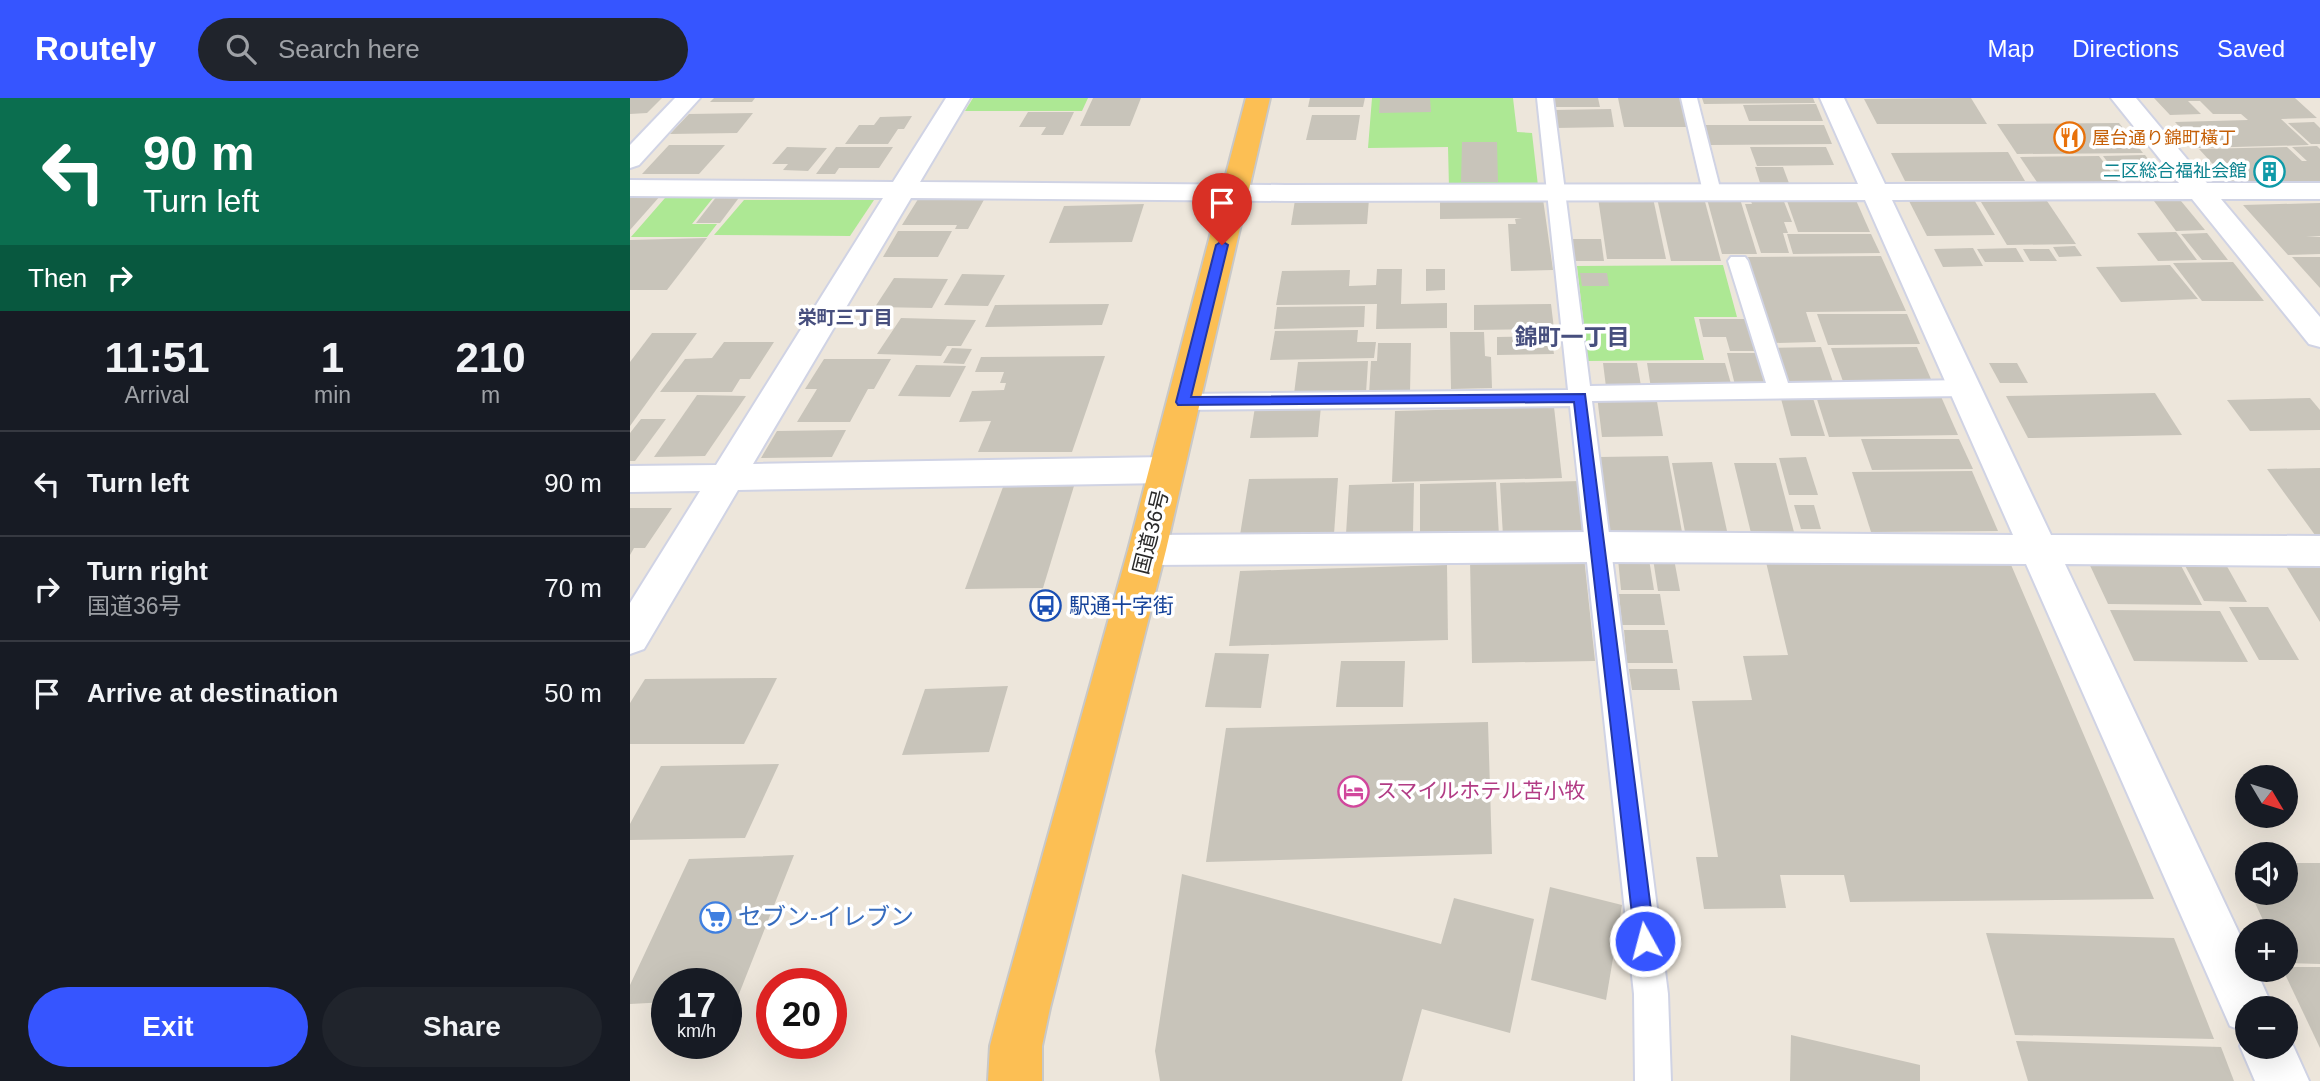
<!DOCTYPE html>
<html lang="en">
<head>
<meta charset="utf-8">
<style>
  :root { --surface:#171b24; --page:#20242c; --text:#f1f3f6; --muted:#9ea1a6; --line:#363941; --accent:#3655ff }
  body { margin:0; font-family:Arial,"Noto Sans JP",sans-serif; background:var(--page); color:var(--text); height:100vh; display:flex; flex-direction:column; font-size:26px; white-space:nowrap }
  * { box-sizing:border-box; margin:0 }
  p { font-size:23px; color:var(--muted) }
  .icon { flex:none; width:38px; height:38px; fill:none; stroke:currentColor; stroke-width:2; stroke-linecap:round; stroke-linejoin:round }
  .map { position:relative; flex:1; overflow:hidden }
  .panel { display:flex; flex-direction:column; background:var(--surface); width:630px }
  .panel>* { flex:none }
  .banner { background:#0b6e4f; color:#fff; overflow:hidden }
  .needle { width:46px; rotate:128deg }
  .tools { position:absolute; left:1605px; top:667px; display:grid; gap:14px }
  .tools a { display:grid; place-items:center; width:63px; height:63px; border-radius:50%; background:var(--surface); box-shadow:0 7px 28px #0002; font-size:35px }
  .speed { position:absolute; left:21px; top:870px; display:flex; gap:14px; font-size:35px; font-weight:700; text-align:center }
  .speed>* { display:grid; place-content:center; width:91px; height:91px; border-radius:50%; background:var(--surface); box-shadow:0 7px 28px #0002; line-height:1 }
  .speed small { font-size:18px; font-weight:400 }
  .speed .limit { border:10px solid #d22; background:#fff; color:#111 }
  .pin { position:absolute; display:grid; place-items:center; width:60px; height:60px; color:#fff; margin:-72px -30px; border-radius:50% 50% 50% 0; rotate:-45deg; box-shadow:0 0 7px #0007 }
  .pin .icon { rotate:45deg }
  .me { position:absolute; width:77px; margin:-38px; rotate:353deg; stroke-linejoin:round; filter:drop-shadow(0 0 5px #0008) }
  .turn { display:flex; align-items:center; gap:24px; height:147px; padding:0 28px; font-size:32px }
  .turn .icon { width:91px; height:91px; stroke-width:2.5 }
  .turn b { display:block; font-size:49px; line-height:60px }
  .then { display:flex; align-items:center; height:66px; padding:0 28px; background:#0003; gap:14px; font-size:26px }
  .eta { display:flex; justify-content:space-evenly; align-items:center; height:119px; text-align:center }
  .eta b { font-size:42px; font-weight:700; line-height:49px }
  .primary-button { display:flex; gap:14px; margin-top:auto; padding:14px 28px }
  .primary-button a { flex:1; height:80px; border-radius:42px; background:var(--accent); color:#fff; font-size:28px; font-weight:700; line-height:80px; text-align:center }
  .primary-button a+a { background:var(--page); color:var(--text) }
  ul { padding:0; list-style:none }
  li { display:flex; align-items:center; gap:21px; height:105px; padding:0 28px; border-top:2px solid var(--line) }
  li div { flex:1 }
  li b { display:block; font-size:26px }
  li em { font-style:normal }
  header { display:flex; align-items:center; gap:42px; box-sizing:border-box; height:98px; padding:0 35px; background:var(--accent); color:#fff }
  header strong { font-size:33px }
  nav { display:flex; gap:38px; margin-inline-start:auto; font-size:24px }
  .search { width:490px; height:63px; background:var(--page); display:flex; align-items:center; gap:18px; box-sizing:border-box; padding:0 24px; border-radius:38px; color:var(--muted); font-size:26px }
  main { display:flex; flex:1; min-height:0 }
  .map>svg:first-child { display:block }
  .green { fill:#ade894 }
  .building { fill:#c8c4ba }
  .lines { fill:none; stroke-linecap:round; stroke-linejoin:round }
  .service-casing { stroke:#d0d3e4; stroke-width:4 }
  .minor-casing { stroke:#d0d3e4; stroke-width:4 }
  .trunk-casing { stroke:#c8c8c8; stroke-width:4 }
  .service { fill:#fff; fill-rule:evenodd }
  .minor { fill:#fff; fill-rule:evenodd }
  .trunk { fill:#fcbf54; fill-rule:evenodd }
  .route { fill:#3655ff; stroke:#2337a6; stroke-width:2 }
  .labels { text-anchor:middle; stroke-width:7; stroke-linejoin:round; paint-order:stroke }
  .far-food-label { font-size:18px; fill:#c56008; stroke:#fff; text-anchor:start }
  .far-culture-label { font-size:18px; fill:#0d838f; stroke:#fff; text-anchor:end }
  .far-neighbourhood-label { font-size:19px; font-weight:bold; fill:#474f7e; stroke:#fff }
  .street-label { font-size:21px; fill:#2a2a2a; stroke:#fff }
  .transit-label { font-size:21px; fill:#164399; stroke:#fff; text-anchor:start }
  .hotel-label { font-size:21px; fill:#b23c85; stroke:#fff; text-anchor:start }
  .neighbourhood-label { font-size:23px; font-weight:bold; fill:#474f7e; stroke:#fff }
  .near-shop-label { font-size:24px; fill:#366cbe; stroke:#fff; text-anchor:start }
</style>
</head>
<body>
<header>
<strong>Routely</strong>
<div class="search"><svg class="icon" aria-label="search" viewBox="0 0 24 24"><circle cx="10" cy="10" r="6"/><path d="M15 15l6 6"/></svg>Search here</div>
<nav><a>Map</a><a>Directions</a><a>Saved</a></nav>
</header>
<main>
<section class="panel">
<div class="banner">
<div class="turn"><svg class="icon" aria-label="left" viewBox="0 0 24 24"><path d="M17 20v-9H6M10 6l-5 5 5 5"/></svg><div><b>90 m</b>Turn left</div></div>
<div class="then">Then<svg class="icon" aria-label="right" viewBox="0 0 24 24"><path d="M7 20v-9h11M14 6l5 5-5 5"/></svg></div>
</div>
<div class="eta">
<div><b>11:51</b><p>Arrival</p></div>
<div><b>1</b><p>min</p></div>
<div><b>210</b><p>m</p></div>
</div>
<ul>
<li><svg class="icon" aria-label="left" viewBox="0 0 24 24"><path d="M17 20v-9H6M10 6l-5 5 5 5"/></svg><div><b>Turn left</b></div><em>90 m</em></li>
<li><svg class="icon" aria-label="right" viewBox="0 0 24 24"><path d="M7 20v-9h11M14 6l5 5-5 5"/></svg><div><b>Turn right</b><p>国道36号</p></div><em>70 m</em></li>
<li><svg class="icon" aria-label="arrive" viewBox="0 0 24 24"><path d="M6 21V4h12l-3 4 3 4H6"/></svg><div><b>Arrive at destination</b></div><em>50 m</em></li>
</ul>
<div class="primary-button"><a>Exit</a><a>Share</a></div>
</section>
<div class="map">
<svg width="1690" height="983" viewBox="0 0 1690 983">
  <rect width="100%" height="100%" fill="#ede6db"/>
  <g class="green">
    <path d="M343,0H458L452,13H335Z"/>
    <path d="M742,0H883L887,34L902,35L908,88L819,90L818,49L738,50Z"/>
    <path d="M35,100H83L62,126H87L77,139H1Z"/>
    <path d="M114,102H244L220,138L84,137Z"/>
    <path d="M1093,167L1107,219H1064L1074,262L958,263L947,168Z"/>
  </g>
  <g class="building">
    <path d="M0,0H32L17,15L0,16Z"/>
    <path d="M84,0H125L122,4H80Z"/>
    <path d="M463,0H511L500,28H450Z"/>
    <path d="M680,0H735L733,9H678Z"/>
    <path d="M750,0H800L801,14L749,15Z"/>
    <path d="M920,0H968L970,9H921Z"/>
    <path d="M988,0H1050L1058,29H994Z"/>
    <path d="M1072,0H1183L1185,5L1074,6Z"/>
    <path d="M1341,0L1357,26H1247L1234,1Z"/>
    <path d="M1524,0H1665L1687,20L1651,21L1679,47L1569,50L1545,24L1618,22L1611,16H1583L1570,3H1558L1571,16L1540,17Z"/>
    <path d="M1186,6L1193,23H1119L1113,7Z"/>
    <path d="M981,11L984,29L925,30L923,12Z"/>
    <path d="M398,14H444L433,37H411L416,29H389Z"/>
    <path d="M123,15L107,35L40,36L59,16Z"/>
    <path d="M682,17H730L726,42H676Z"/>
    <path d="M282,18L274,31H268L258,46H215L229,27H244L250,19Z"/>
    <path d="M1684,24L1690,30V46H1681L1658,25Z"/>
    <path d="M1489,25L1513,55L1387,56L1367,26Z"/>
    <path d="M1074,27H1194L1202,46L1079,47Z"/>
    <path d="M832,44H867L868,84H831Z"/>
    <path d="M39,47H95L69,76H12Z"/>
    <path d="M1687,48L1690,51V84L1601,86L1569,51L1657,49L1672,63H1677L1662,49Z"/>
    <path d="M157,49L197,50L178,73L153,72L158,66H142Z"/>
    <path d="M206,49H263L249,70H209L205,76H186Z"/>
    <path d="M1120,49H1196L1204,67L1127,68Z"/>
    <path d="M1378,54L1395,83H1275L1261,55Z"/>
    <path d="M1515,57L1534,82L1492,83L1473,58Z"/>
    <path d="M1469,58L1490,86L1409,87L1390,59Z"/>
    <path d="M1125,69H1153L1160,88H1131Z"/>
    <path d="M0,97H31L0,132Z"/>
    <path d="M111,97L90,125H66L87,98Z"/>
    <path d="M290,98H356L338,131H325L327,127H272Z"/>
    <path d="M968,100H1023L1036,161H977Z"/>
    <path d="M1027,100H1074L1091,163H1041Z"/>
    <path d="M1156,100H1225L1240,134H1168Z"/>
    <path d="M1343,100L1365,137L1297,138L1278,101Z"/>
    <path d="M739,101L737,126L661,127L665,102Z"/>
    <path d="M913,101L923,172L881,173L878,126H886L885,121L892,120L810,121V102Z"/>
    <path d="M1077,101H1110L1127,156H1092Z"/>
    <path d="M1120,101H1153L1162,124H1154L1158,135H1153L1159,155H1131L1115,106H1122Z"/>
    <path d="M1417,103L1446,146L1377,147L1351,104Z"/>
    <path d="M1524,103H1551L1575,132L1546,133Z"/>
    <path d="M1690,105V138H1676L1690,139V156L1658,157L1613,107Z"/>
    <path d="M514,106L502,144L419,145L434,108Z"/>
    <path d="M268,133H322L308,159H253Z"/>
    <path d="M1546,134L1567,162L1528,163L1507,135Z"/>
    <path d="M1577,135L1598,162H1572L1551,136Z"/>
    <path d="M1157,136H1241L1250,155L1163,156Z"/>
    <path d="M77,140L37,192H0V142Z"/>
    <path d="M937,141H971L974,163H939Z"/>
    <path d="M1445,148L1452,158L1429,159L1423,149Z"/>
    <path d="M1343,150L1353,168L1313,169L1304,151Z"/>
    <path d="M1386,150L1394,164H1355L1347,151Z"/>
    <path d="M1393,151H1419L1427,163H1400Z"/>
    <path d="M1251,158L1276,213L1176,214L1186,244L1144,245L1118,159Z"/>
    <path d="M1662,159H1690V190Z"/>
    <path d="M1603,164L1634,203H1572L1543,165Z"/>
    <path d="M1540,167L1568,201L1491,204L1466,169Z"/>
    <path d="M747,171H772L771,206L817,205V230L746,231L747,206L646,207L652,173L720,172L719,188L746,187Z"/>
    <path d="M796,171H815V192L796,193Z"/>
    <path d="M950,175H977L979,188H952Z"/>
    <path d="M332,176L375,177L358,208L314,207Z"/>
    <path d="M264,180L318,181L302,210L245,209Z"/>
    <path d="M479,206L472,227L355,229L365,207Z"/>
    <path d="M921,206L924,231L844,232V207Z"/>
    <path d="M735,208L734,229L644,231L647,209Z"/>
    <path d="M1187,216H1277L1290,246L1198,247Z"/>
    <path d="M271,220L346,222L331,248H317L311,258L247,256Z"/>
    <path d="M1069,221H1120L1129,253H1100L1096,239H1073Z"/>
    <path d="M728,232L727,244H746L744,260L640,262L645,233Z"/>
    <path d="M820,234H854L855,258L861,259L862,290L821,291Z"/>
    <path d="M22,235H67L0,328V264Z"/>
    <path d="M921,238L924,256L867,257V239Z"/>
    <path d="M94,244H144L120,281H110L102,294H30L55,261L82,260Z"/>
    <path d="M748,245H781L780,295L739,296L741,263H747Z"/>
    <path d="M1191,249L1205,290L1154,291L1141,250Z"/>
    <path d="M1287,249L1304,288L1215,289L1201,250Z"/>
    <path d="M322,250L342,251L334,266L313,265Z"/>
    <path d="M1097,255H1128L1139,290L1106,291Z"/>
    <path d="M475,258L442,354H348L361,323L329,324L342,293L374,292L376,285H370L374,274H345L351,259Z"/>
    <path d="M194,261H261L244,291H238L220,324H167L187,291H175Z"/>
    <path d="M738,263L736,295L664,296L668,264Z"/>
    <path d="M973,265H1007L1011,288L976,289Z"/>
    <path d="M1017,265H1095L1102,289L1021,290Z"/>
    <path d="M1359,265H1387L1398,285H1370Z"/>
    <path d="M286,267L336,268L320,299L268,298Z"/>
    <path d="M1309,294L1328,337L1199,339L1185,295Z"/>
    <path d="M1525,295L1552,337L1398,340L1376,298Z"/>
    <path d="M67,297L116,298L75,358L24,359Z"/>
    <path d="M1150,297H1182L1195,338H1161Z"/>
    <path d="M967,298H1026L1033,338L972,339Z"/>
    <path d="M1680,300L1690,312V332L1620,333L1597,302Z"/>
    <path d="M691,308L688,339L620,340L625,309Z"/>
    <path d="M924,309L932,380L762,384L765,313Z"/>
    <path d="M11,321H36L5,363H0V335Z"/>
    <path d="M216,332L202,359L131,360L147,333Z"/>
    <path d="M1231,341H1329L1343,371L1242,372Z"/>
    <path d="M1038,358L1052,434L978,435L969,359Z"/>
    <path d="M1176,359L1188,397H1159L1149,360Z"/>
    <path d="M1082,364L1097,433L1055,434L1042,365Z"/>
    <path d="M1104,365H1146L1164,434L1121,435Z"/>
    <path d="M1690,370V437H1685L1637,371Z"/>
    <path d="M1342,373L1368,433L1241,434L1222,374Z"/>
    <path d="M708,380L704,436L610,437L619,381Z"/>
    <path d="M950,383L956,437L873,438L870,385Z"/>
    <path d="M866,384L869,438L790,439V386Z"/>
    <path d="M784,385L783,435L716,436L719,387Z"/>
    <path d="M444,388L413,490L335,491L373,389Z"/>
    <path d="M1164,407H1184L1191,431H1171Z"/>
    <path d="M0,410H42L15,450H4L0,457Z"/>
    <path d="M954,459L965,563L842,565L840,461Z"/>
    <path d="M1651,460L1690,461V524Z"/>
    <path d="M988,461H1019L1024,492H991Z"/>
    <path d="M1023,461H1044L1050,493H1028Z"/>
    <path d="M1457,461L1548,462L1572,507L1478,506Z"/>
    <path d="M1379,462L1524,801L1220,804L1214,777H1150L1156,810L1074,811L1066,759H1088L1062,603L1122,602L1113,558L1158,557L1136,464Z"/>
    <path d="M1552,462L1594,463L1617,504L1574,503Z"/>
    <path d="M817,467L818,542L599,548L610,473Z"/>
    <path d="M989,496H1030L1035,527H992Z"/>
    <path d="M1599,509H1638L1669,562H1629Z"/>
    <path d="M1480,512L1590,513L1618,564L1504,563Z"/>
    <path d="M994,532H1038L1043,565H997Z"/>
    <path d="M585,555L639,556L631,610L575,609Z"/>
    <path d="M711,563H775L773,609H706Z"/>
    <path d="M999,571H1047L1050,592H1002Z"/>
    <path d="M147,580L114,646H0V605L15,581Z"/>
    <path d="M378,588L359,654L272,657L295,591Z"/>
    <path d="M858,624L862,756L576,764L596,630Z"/>
    <path d="M149,666L115,740L0,742V726L31,668Z"/>
    <path d="M164,757L107,901L96,902V886H37V904L0,906V887L59,761Z"/>
    <path d="M1606,765H1617V787Z"/>
    <path d="M1656,765H1690V866L1656,865V833H1638L1620,794H1656Z"/>
    <path d="M552,776L811,846L824,800L904,821L880,935L792,911L772,983H530L525,953Z"/>
    <path d="M920,789L992,807L976,902L901,882Z"/>
    <path d="M1356,835L1544,840L1584,941L1385,937Z"/>
    <path d="M1656,869H1690V950L1653,872Z"/>
    <path d="M1161,937L1290,967V983H1160Z"/>
    <path d="M1386,943L1591,949L1604,983H1398Z"/>
  </g>
  <g class="lines">
    <defs>
      <g id="service">
        <path d="M907,0H923L960,288L1136,285L1098,163L1101,159H1115L1118,163L1158,285L1335,282L1343,285L1346,290L1343,295L1335,298L962,303L1038,896L1041,983H1005L1004,896L940,308L553,312L545,309L542,304L545,299L553,296L938,292Z"/>
        <path d="M1051,0H1067L1091,94L1088,98L1082,99L1073,94Z"/>
      </g>
      <g id="minor">
        <path d="M45,0H70L9,67L0,70V47Z"/>
        <path d="M316,0H340L290,84L656,87L1228,86L1190,0H1214L1255,86L1549,85L1481,0H1506L1577,85H1690V101H1591L1690,219V249L1679,246L1562,101L1262,102L1421,437L1690,438V468L1435,466L1617,852V872H1626L1643,910H1617V948H1656V932L1679,983H1625L1610,948L1616,934L1600,928L1396,466L968,464L517,467L504,462L498,452L504,442L517,437L968,434L1383,437L1235,102L656,103L281,100L123,366L536,359L548,363L553,372L548,381L536,385L108,392L14,551L0,556V505L70,393L0,394V368L86,367L253,100L0,98V82L263,84Z"/>
      </g>
      <path id="trunk" d="M616,0H640L536,452L420,910L412,948V983H358L360,948L370,910L498,452Z"/>
    </defs>
    <use href="#service" class="service-casing"/>
    <use href="#minor" class="minor-casing"/>
    <use href="#trunk" class="trunk-casing"/>
    <use href="#service" class="service"/>
    <use href="#minor" class="minor"/>
    <use href="#trunk" class="trunk"/>
  </g>
  <path class="route" d="M592,143L598,147L561,299L955,296L1025,843L1022,850L1015,853L1008,850L1005,843L944,304L548,307L546,304L586,147Z"/>
  <defs>
    <symbol id="restaurant-ring" viewBox="-11 -11 22 22"><circle r="9.5" fill="#fff" stroke="#e8710a" stroke-width="1.5"/><path d="M-5-6h1v4h1v-4h1v4h1v-4h1v5L-1.5 .5V6h-2V.5L-5-1ZM5-6V6H3V1.5H1.5Q1.5-4 5-6Z" fill="#e8710a"/></symbol>
    <symbol id="building-ring" viewBox="-11 -11 22 22"><circle r="9.5" fill="#fff" stroke="#0f9aa8" stroke-width="1.5"/><path d="M-4-6H4V6H1V3H-1V6H-4ZM-2.5-4.3h1.7v1.8h-1.7ZM.8-4.3h1.7v1.8H.8ZM-2.5-1h1.7V.8h-1.7ZM.8-1h1.7V.8H.8Z" fill="#0f9aa8"/></symbol>
    <symbol id="bus-ring" viewBox="-11 -11 22 22"><circle r="9.5" fill="#fff" stroke="#1a4fb4" stroke-width="1.5"/><path d="M-5-6H5V4H4V6H2V4H-2V6H-4V4H-5ZM-3.5-4V0h7V-4ZM-3.5 1.2v1.5H-2V1.2ZM2 1.2v1.5H3.5V1.2Z" fill="#1a4fb4"/></symbol>
    <symbol id="hotel-ring" viewBox="-11 -11 22 22"><circle r="9.5" fill="#fff" stroke="#d1479c" stroke-width="1.5"/><path d="M-6-4.5h1.5V1H6V5H4.5V3h-9V5H-6ZM-4 0a1.8 1.8 0 1 1 3.6 0ZM.5 0V-2.5h3Q6-2.5 6 0Z" fill="#d1479c"/></symbol>
    <symbol id="supermarket-ring" viewBox="-11 -11 22 22"><circle r="9.5" fill="#fff" stroke="#3f7fe0" stroke-width="1.5"/><path d="M-6-5.5h2.5l.6 2H6L4.5 2H-2.5L-4.4-4H-6ZM-1.5 3.2a1.3 1.3 0 1 0 .1 0ZM3 3.2a1.3 1.3 0 1 0 .1 0Z" fill="#3f7fe0"/></symbol>
  </defs>
  <g fill-rule="evenodd">
    <use href="#restaurant-ring" x="1422" y="22" width="35" height="35"/>
    <use href="#building-ring" x="1622" y="56" width="35" height="35"/>
    <use href="#bus-ring" x="398" y="490" width="35" height="35"/>
    <use href="#hotel-ring" x="706" y="676" width="35" height="35"/>
    <use href="#supermarket-ring" x="68" y="802" width="35" height="35"/>
  </g>
  <g class="labels">
    <g class="far-food-label">
      <text x="1462" y="46">屋台通り錦町橫丁</text>
    </g>
    <g class="far-culture-label">
      <text x="1617" y="79">二区総合福祉会館</text>
    </g>
    <g class="far-neighbourhood-label">
      <text x="215" y="226">栄町三丁目</text>
    </g>
    <g class="street-label">
      <text transform="translate(521 434) rotate(-76)" y="7">国道36号</text>
    </g>
    <g class="transit-label">
      <text x="439" y="515">駅通十字街</text>
    </g>
    <g class="hotel-label">
      <text x="746" y="700">スマイルホテル苫小牧</text>
    </g>
    <g class="neighbourhood-label">
      <text x="942" y="247">錦町一丁目</text>
    </g>
    <g class="near-shop-label">
      <text x="108" y="827">セブン-イレブン</text>
    </g>
  </g>
</svg>
<div class="tools">
<a><svg class="needle" viewBox="-14 -14 28 28"><path d="M0-13l5 13h-10z" fill="#e53935"/><path d="M0 13l5-13h-10z" fill="#9ea1a6"/></svg></a>
<a><svg class="icon" aria-label="sound" viewBox="0 0 24 24"><path d="M4 9h4l5-4v14l-5-4H4zM17 9q2 3 0 6"/></svg></a>
<a>+</a>
<a>−</a>
</div>
<div class="speed"><div>17<small>km/h</small></div><div class="limit">20</div></div>
<div class="pin" style="left:592px;top:147px;background:#d93025"><svg class="icon" aria-label="arrive" viewBox="0 0 24 24"><path d="M6 21V4h12l-3 4 3 4H6"/></svg></div>
<svg class="me" style="left:1015px;top:843px" viewBox="-20 -20 40 40"><circle r="17" fill="#3655ff" stroke="#fff" stroke-width="3"/><path d="M0-11L8 9 0 5-8 9z" fill="#fff"/></svg>
</div>
</main>
</body>
</html>
